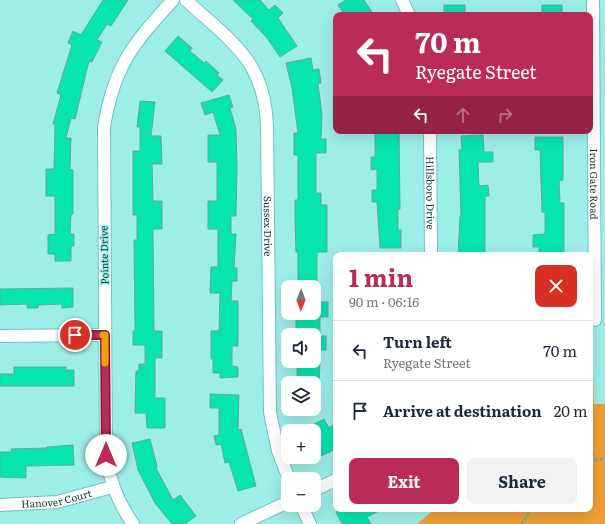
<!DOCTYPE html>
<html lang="en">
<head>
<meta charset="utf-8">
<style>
  :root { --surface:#fff; --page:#f2f2f3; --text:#1f2937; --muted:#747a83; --line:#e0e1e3; --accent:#ba2b57 }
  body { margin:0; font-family:Literata,serif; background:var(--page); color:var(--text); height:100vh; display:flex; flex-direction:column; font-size:15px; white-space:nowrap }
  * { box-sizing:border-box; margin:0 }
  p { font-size:13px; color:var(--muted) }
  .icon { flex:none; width:22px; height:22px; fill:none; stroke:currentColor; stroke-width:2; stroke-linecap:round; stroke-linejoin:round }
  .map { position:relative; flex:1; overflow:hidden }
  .details { position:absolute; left:333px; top:252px; width:260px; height:260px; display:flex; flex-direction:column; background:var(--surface); border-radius:8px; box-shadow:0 4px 16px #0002 }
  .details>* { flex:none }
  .hud { position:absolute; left:333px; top:12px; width:260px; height:122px; border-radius:8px; box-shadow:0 4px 16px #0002; background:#ba2b57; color:#fff; overflow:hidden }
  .needle { width:26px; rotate:181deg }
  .buttons { position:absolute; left:281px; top:280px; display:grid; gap:8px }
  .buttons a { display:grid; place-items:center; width:40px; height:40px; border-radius:8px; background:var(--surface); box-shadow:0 4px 16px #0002; font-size:20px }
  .pin { position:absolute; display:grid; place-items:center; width:34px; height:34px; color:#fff; margin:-17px; border:2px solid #fff; border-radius:50%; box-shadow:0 1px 4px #0007 }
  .me { position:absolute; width:44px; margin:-22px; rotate:0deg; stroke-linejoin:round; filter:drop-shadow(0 0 3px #0008) }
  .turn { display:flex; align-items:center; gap:14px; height:84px; padding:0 16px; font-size:18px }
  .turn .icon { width:52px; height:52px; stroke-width:2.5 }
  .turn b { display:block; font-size:28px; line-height:34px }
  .lanes { display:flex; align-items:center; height:38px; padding:0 16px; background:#0003; justify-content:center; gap:20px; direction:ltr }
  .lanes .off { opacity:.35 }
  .round { display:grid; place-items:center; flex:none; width:42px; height:42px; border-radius:8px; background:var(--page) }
  .overview { display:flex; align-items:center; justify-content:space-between; height:68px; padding:0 16px }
  h1 { font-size:24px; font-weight:700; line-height:30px; color:var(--accent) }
  .primary-button { display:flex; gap:8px; margin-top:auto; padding:8px 16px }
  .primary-button a { flex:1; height:46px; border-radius:8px; background:var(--accent); color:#fff; font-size:16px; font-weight:700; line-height:46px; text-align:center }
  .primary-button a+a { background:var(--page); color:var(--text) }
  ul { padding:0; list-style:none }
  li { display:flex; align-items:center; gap:12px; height:60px; padding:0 16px; border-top:1px solid var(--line) }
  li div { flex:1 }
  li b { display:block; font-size:15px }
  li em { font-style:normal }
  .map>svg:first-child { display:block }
  .green { fill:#f09f35 }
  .building { fill:#06e4af; stroke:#64aa90 }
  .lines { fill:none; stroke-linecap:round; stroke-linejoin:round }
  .street-casing { stroke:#72c3bc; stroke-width:14 }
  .path { stroke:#68a8a2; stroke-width:2; stroke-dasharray:3 2; stroke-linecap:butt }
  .street { stroke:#fff; stroke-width:12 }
  .route-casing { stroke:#791c39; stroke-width:10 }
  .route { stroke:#ba2b57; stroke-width:7 }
  .slow { stroke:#f59e0b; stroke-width:7 }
  .labels { text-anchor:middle; stroke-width:3; stroke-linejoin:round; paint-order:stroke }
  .street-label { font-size:10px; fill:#143734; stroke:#9deee7 }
</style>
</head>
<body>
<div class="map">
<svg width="605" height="524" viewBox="0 0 605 524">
  <rect width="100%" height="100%" fill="#9deee7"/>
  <path class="green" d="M590,337H592L594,404H605V524H417L435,509H590Z"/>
  <g class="building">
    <path d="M103,0H128L111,26L107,24L97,40L102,42L92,62L89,61L75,119L71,118L66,138H71L70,169L73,170V214H71L70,234H74V246H71V261H55V254H48V235L55,234V196H46V169H54L55,124H53L61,95L57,93L72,45L68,43L73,31L81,35Z"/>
    <path d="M233,0H260L269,10L275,5L283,13L278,18L297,46L280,57L267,38L251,21L253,19Z"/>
    <path d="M346,0H364L374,15H345L338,5Z"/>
    <rect x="444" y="5" width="21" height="10"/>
    <rect x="542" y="5" width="20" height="10"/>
    <path d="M178,36L192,48L190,51L204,63L206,61L219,73L217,75L223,80L212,92L165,51Z"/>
    <path d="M311,58L313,70L319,69L321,83H318L322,115L321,139H326V153H316V193H321V205H327V252H317V284H298V252H296L295,220V200H298V155H294V133H298L292,88L286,63Z"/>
    <path d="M229,95L233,107L230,108L236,129L237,167L236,216H231V234H236L234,268H237V281H232L231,301H238V346H232V366L238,367V377L220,378V373H213V359H211V331H219L220,293H210L211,267H218V229H208V201H217V162H208V135H220L213,112L205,115L201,103Z"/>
    <path d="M140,101L155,102L151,136H161L162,164H152L153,201H162V229H153L154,331H162V358H155V398H165V428H147L146,413H135L136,371H139V364H145V345H133V331H135L134,240H137V215H133V151H140V127H137Z"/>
    <path d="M375,131H399L400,209H398V230H401V248H380L377,202H372V190H377V169L371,170V157H375Z"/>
    <path d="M483,135L484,152H493V162H478L479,186L488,185L489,196H485V255H458L460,216H461L459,150H462L461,136Z"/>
    <path d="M535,137H563V180L559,181L560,203H564V254L539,255V247H533V235L545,234V212H542L540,150H535Z"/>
    <path d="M73,288V307L62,308V304L38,305V308H27V304L0,305V289Z"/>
    <path d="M314,302H328V317H320V335H296V313H314Z"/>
    <rect x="314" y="336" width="12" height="14"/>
    <path d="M297,361H320L319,382L297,383Z"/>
    <path d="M14,367H66V370H74V386H0V374H14Z"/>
    <path d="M210,394L239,395L238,430L241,429L256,486L238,491L229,462L225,463L221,444L216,445L214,436L219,435V408H210Z"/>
    <path d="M324,419L329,428L336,422V449L319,457L314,453V424Z"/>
    <path d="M150,439L157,466L156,468L173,500L180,495L196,516L185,524H172L155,503L138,470L132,443Z"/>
    <path d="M73,445L74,465L26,466V478L0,477V452H11V449L47,448V447Z"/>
    <path d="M342,509H383L367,517L371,524H342L336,512Z"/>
  </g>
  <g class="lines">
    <defs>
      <g id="street">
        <path id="s1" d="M186,0C231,42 264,59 267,125L270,412L278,451L289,479"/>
        <path d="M402,0L409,15"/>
        <path id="s2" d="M593,0L595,320"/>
        <path id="s3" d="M430,131L431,255"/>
        <path d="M0,336L105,335"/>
        <path d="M314,490L336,480"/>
        <path id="s4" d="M0,505L57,502L112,487"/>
        <path d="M301,505L310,524"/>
        <path d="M133,524C118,502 110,482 106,455L104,127C114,66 132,45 173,0"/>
        <path d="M241,524L288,502"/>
      </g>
    </defs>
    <use href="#street" class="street-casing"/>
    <g class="path">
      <path d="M590,443L595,461"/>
      <path d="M590,462L605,458"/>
      <path d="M522,524L531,509"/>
    </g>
    <use href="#street" class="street"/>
  </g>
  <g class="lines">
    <defs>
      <path id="route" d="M75,335H105L106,455"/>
    </defs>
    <use href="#route" class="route-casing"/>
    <use href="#route" class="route"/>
    <path class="slow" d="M103,335H105V363"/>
  </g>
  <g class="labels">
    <g class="street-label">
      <text dy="4" stroke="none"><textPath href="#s2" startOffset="184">Iron Gate Road</textPath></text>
      <text dy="4" stroke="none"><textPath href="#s3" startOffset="62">Hillsboro Drive</textPath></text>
      <text dy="4" stroke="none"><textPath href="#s1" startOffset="256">Sussex Drive</textPath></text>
      <text transform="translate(104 255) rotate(-91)" y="4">Pointe Drive</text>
      <text dy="4" stroke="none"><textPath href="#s4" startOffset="57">Hanover Court</textPath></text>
    </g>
  </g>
</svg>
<div class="buttons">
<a><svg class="needle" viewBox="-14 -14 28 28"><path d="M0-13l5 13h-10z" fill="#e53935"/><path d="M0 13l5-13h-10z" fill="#747a83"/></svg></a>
<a><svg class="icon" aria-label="sound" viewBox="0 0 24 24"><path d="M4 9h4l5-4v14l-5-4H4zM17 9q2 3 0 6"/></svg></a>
<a><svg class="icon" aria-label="layers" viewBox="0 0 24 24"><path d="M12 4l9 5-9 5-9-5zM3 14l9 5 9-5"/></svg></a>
<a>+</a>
<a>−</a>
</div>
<div class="pin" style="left:75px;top:335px;background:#d93025"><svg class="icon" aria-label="arrive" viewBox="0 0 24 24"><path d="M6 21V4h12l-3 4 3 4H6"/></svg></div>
<svg class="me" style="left:106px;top:455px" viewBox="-20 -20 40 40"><circle r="19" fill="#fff"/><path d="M0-13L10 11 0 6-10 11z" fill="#ba2b57"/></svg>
<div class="hud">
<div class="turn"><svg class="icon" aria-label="left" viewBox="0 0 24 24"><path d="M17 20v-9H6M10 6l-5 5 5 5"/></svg><div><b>70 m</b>Ryegate Street</div></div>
<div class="lanes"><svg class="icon" aria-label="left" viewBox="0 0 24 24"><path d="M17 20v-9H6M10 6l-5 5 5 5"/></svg><svg class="icon off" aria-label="ahead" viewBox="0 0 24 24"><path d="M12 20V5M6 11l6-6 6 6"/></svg><svg class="icon off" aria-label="right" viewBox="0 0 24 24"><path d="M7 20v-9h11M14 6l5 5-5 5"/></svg></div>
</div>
<section class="details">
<div class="overview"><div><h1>1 min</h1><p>90 m · 06:16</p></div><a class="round" style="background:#d93025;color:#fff"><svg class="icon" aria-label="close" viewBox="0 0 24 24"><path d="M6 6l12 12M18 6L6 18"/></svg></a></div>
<ul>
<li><svg class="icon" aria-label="left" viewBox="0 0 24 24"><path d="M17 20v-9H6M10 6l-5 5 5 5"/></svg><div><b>Turn left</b><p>Ryegate Street</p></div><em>70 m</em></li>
<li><svg class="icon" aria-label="arrive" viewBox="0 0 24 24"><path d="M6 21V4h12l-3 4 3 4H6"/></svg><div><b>Arrive at destination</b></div><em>20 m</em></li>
</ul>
<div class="primary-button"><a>Exit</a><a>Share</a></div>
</section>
</div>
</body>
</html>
